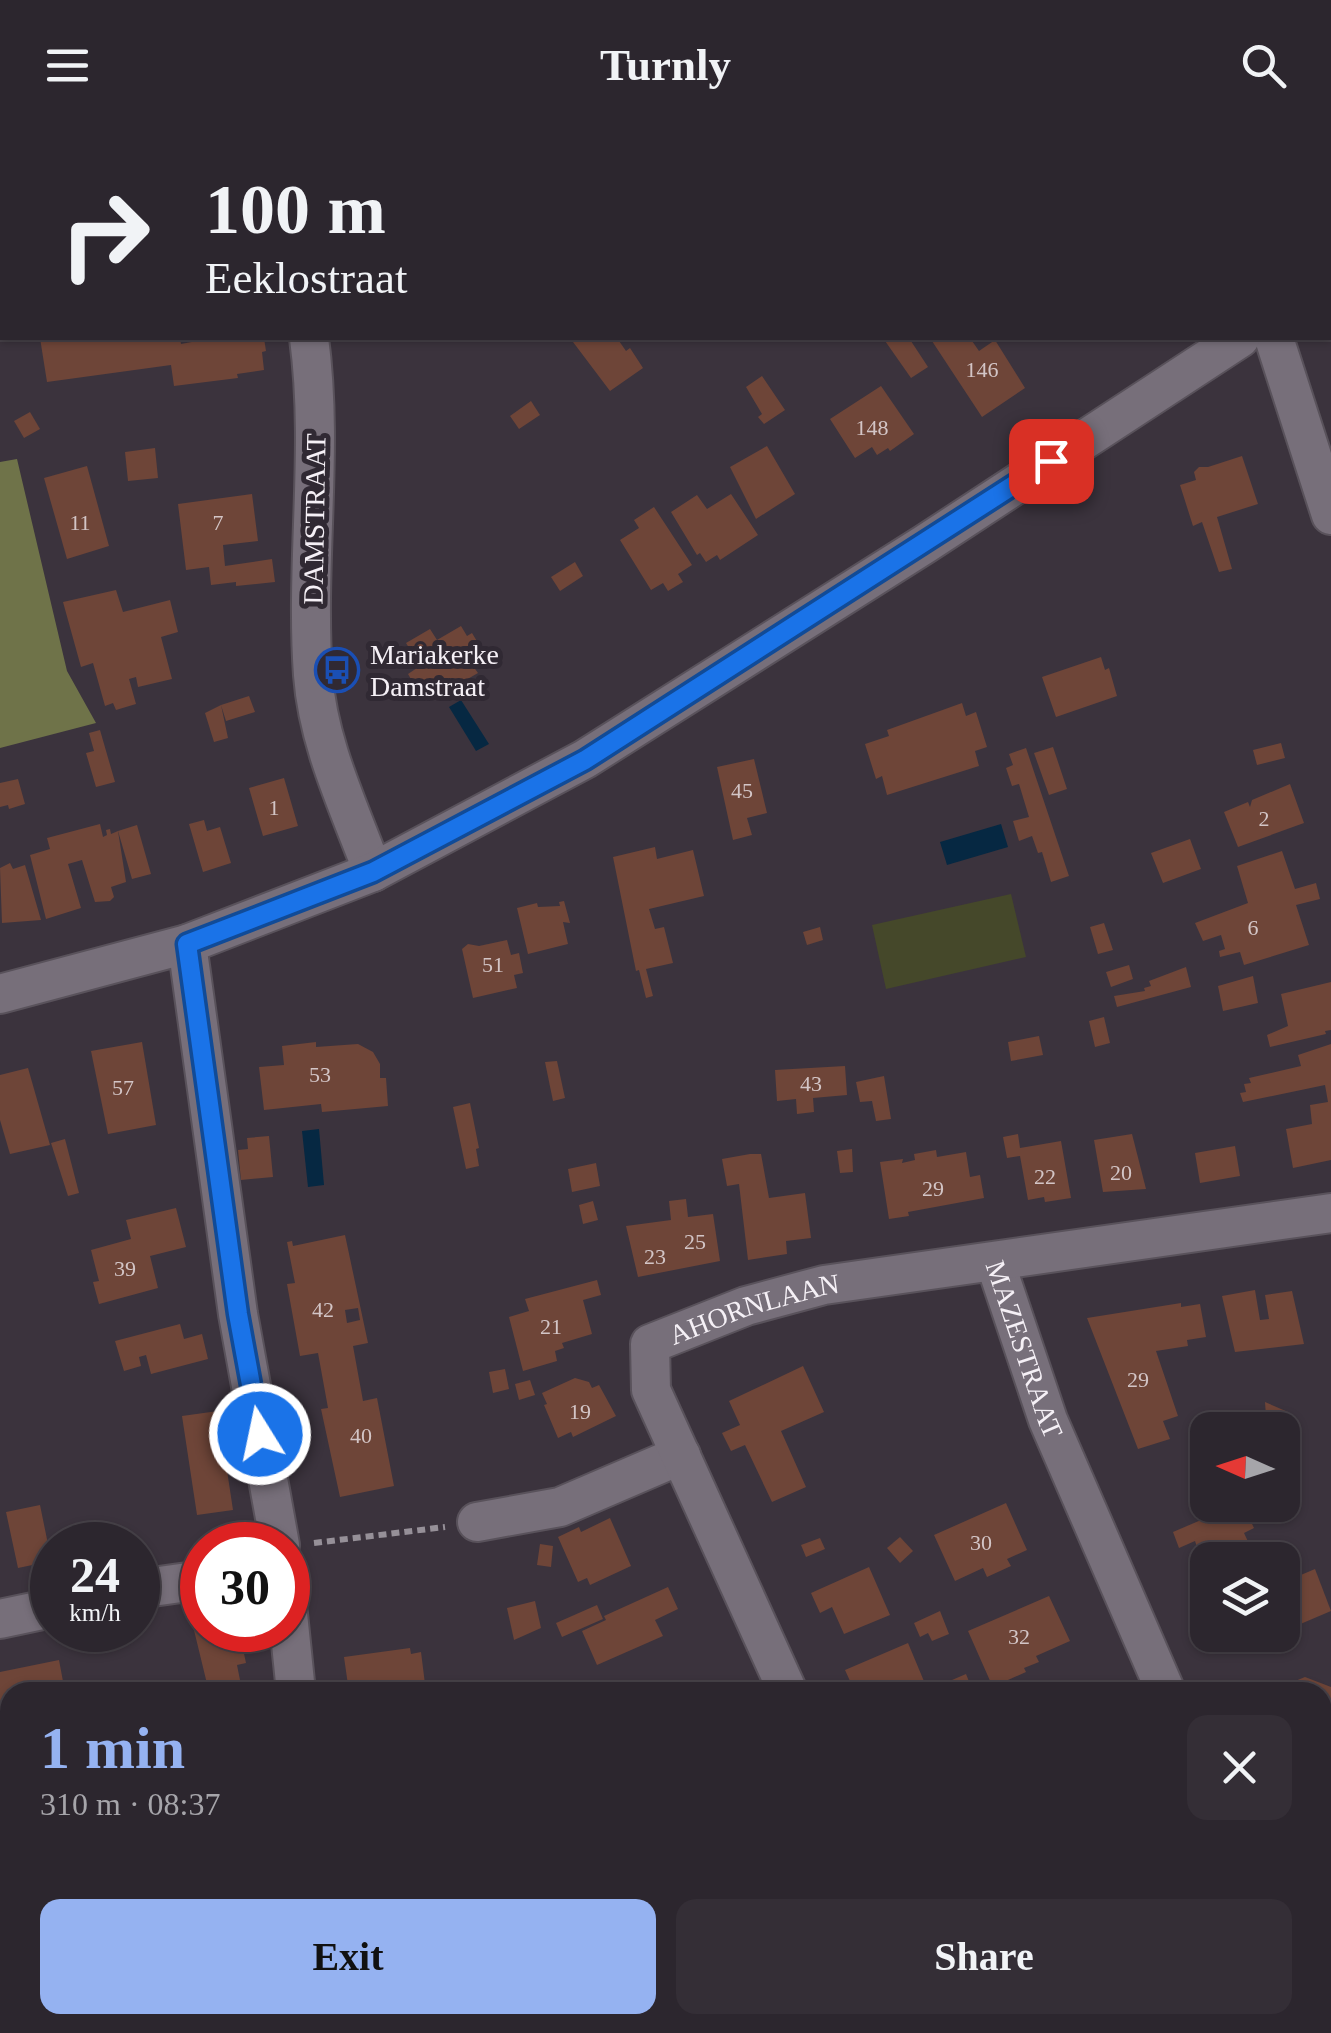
<!DOCTYPE html>
<html lang="en">
<head>
<meta charset="utf-8">
<style>
  :root { --surface:#2c262e; --page:#342e36; --text:#f1f3f6; --muted:#a6a5aa; --line:#48434a; --accent:#95b2f1 }
  body { margin:0; font-family:"Times New Roman",serif; background:var(--page); color:var(--text); height:100vh; display:flex; flex-direction:column; font-size:38px; white-space:nowrap }
  * { box-sizing:border-box; margin:0 }
  p { font-size:32px; color:var(--muted) }
  .icon { flex:none; width:55px; height:55px; fill:none; stroke:currentColor; stroke-width:2; stroke-linecap:round; stroke-linejoin:round }
  .map { position:relative; flex:1; overflow:hidden }
  .details { position:absolute; left:0px; top:1552px; width:1332px; height:352px; display:flex; flex-direction:column; background:var(--surface); border-radius:30px 30px 0 0; box-shadow:0 2px 8px #0004,0 0 0 2px var(--line) }
  .details>* { flex:none }
  .banner { position:absolute; left:0px; top:0px; width:1332px; height:210px; box-shadow:0 2px 8px #0004,0 0 0 2px var(--line); background:#2c262e; color:var(--text); overflow:hidden }
  .needle { width:65px; rotate:273deg }
  .tools { position:absolute; left:1190px; top:1282px; display:grid; gap:20px }
  .tools a { display:grid; place-items:center; width:110px; height:110px; border-radius:20px; background:var(--surface); box-shadow:0 2px 8px #0004,0 0 0 2px var(--line); font-size:50px }
  .speed { position:absolute; left:30px; top:1392px; display:flex; gap:20px; font-size:50px; font-weight:700; text-align:center }
  .speed>* { display:grid; place-content:center; width:130px; height:130px; border-radius:50%; background:var(--surface); box-shadow:0 2px 8px #0004,0 0 0 2px var(--line); line-height:1 }
  .speed small { font-size:25px; font-weight:400 }
  .speed .limit { border:15px solid #d22; background:#fff; color:#111 }
  .pin { position:absolute; display:grid; place-items:center; width:85px; height:85px; color:#fff; margin:-42px; border-radius:20px; box-shadow:0 5px 15px #0006 }
  .me { position:absolute; width:110px; margin:-55px; rotate:350deg; stroke-linejoin:round; filter:drop-shadow(0 0 8px #0008) }
  .turn { display:flex; align-items:center; gap:35px; height:210px; padding:0 40px; font-size:45px }
  .turn .icon { width:130px; height:130px; stroke-width:2.5 }
  .turn b { display:block; font-size:70px; line-height:85px }
  .round { display:grid; place-items:center; flex:none; width:105px; height:105px; border-radius:20px; background:var(--page) }
  .headline { display:flex; align-items:center; justify-content:space-between; height:170px; padding:0 40px }
  h1 { font-size:60px; font-weight:700; line-height:75px; color:var(--accent) }
  .action { display:flex; gap:20px; margin-top:auto; padding:20px 40px }
  .action a { flex:1; height:115px; border-radius:20px; background:var(--accent); color:#111; font-size:40px; font-weight:700; line-height:115px; text-align:center }
  .action a+a { background:var(--page); color:var(--text) }
  header { display:flex; justify-content:space-between; align-items:center; height:130px; padding:0 40px; background:var(--surface); font-size:45px; font-weight:700 }
  .map>svg:first-child { display:block }
  .green { fill:#45482a }
  .forest { fill:#6f7349 }
  .water { fill:#062842 }
  .building { fill:#6e4538; fill-rule:evenodd }
  .lines { fill:none; stroke-linecap:round; stroke-linejoin:round }
  .minor-casing { stroke:#59525b; stroke-width:42 }
  .path { stroke:#969098; stroke-width:6; stroke-dasharray:8 5; stroke-linecap:butt }
  .minor { stroke:#776f7a; stroke-width:38 }
  .route-casing { stroke:#114b97; stroke-width:25 }
  .route { stroke:#1a73e8; stroke-width:18 }
  .labels { text-anchor:middle; stroke-width:10; stroke-linejoin:round; paint-order:stroke }
  .number-label { font-size:22px; fill:#d3c5c6 }
  .street-label { font-size:28px; fill:#f5f0f6; stroke:#302933 }
  .poi-label { font-size:28px; fill:#f5f0f6; stroke:#302933; text-anchor:start }
</style>
</head>
<body>
<header><svg class="icon" aria-label="menu" viewBox="0 0 24 24"><path d="M4 6h16M4 12h16M4 18h16"/></svg>Turnly<svg class="icon" aria-label="search" viewBox="0 0 24 24"><circle cx="10" cy="10" r="6"/><path d="M15 15l6 6"/></svg></header>
<div class="map">
<svg width="1331" height="1903" viewBox="0 0 1331 1903">
  <rect width="100%" height="100%" fill="#3b333d"/>
  <path class="green" d="M1011,764L1026,827L886,859L872,795Z"/>
  <path class="forest" d="M17,329L67,541L96,593L0,618V332Z"/>
  <g class="water">
    <path d="M461,570L489,614L476,621L449,577Z"/>
    <path d="M1001,694L1008,717L947,735L940,712Z"/>
    <path d="M319,999L324,1055L308,1057L302,1001Z"/>
  </g>
  <g class="building">
    <path d="M40,208H180L181,214L197,211L198,208H264L266,221L262,222L264,240L237,244L238,248L174,256L171,235L47,252Z"/>
    <path d="M570,208H617L626,221L630,218L643,238L610,261Z"/>
    <path d="M883,208H909L928,237L911,248Z"/>
    <path d="M930,208H970L979,221L995,210L1025,258L982,287Z"/>
    <path d="M762,246L785,280L764,294L758,287L762,284L746,257Z"/>
    <path d="M881,256L914,304L890,321L888,318L877,325L872,317L855,328L830,289Z"/>
    <path d="M531,271L540,285L519,299L510,286Z"/>
    <path d="M30,282L40,299L24,308L14,291Z"/>
    <path d="M767,316L795,364L756,389L730,337Z"/>
    <path d="M155,318L158,348L128,351L125,322Z"/>
    <path d="M1242,326L1258,374L1217,387L1232,439L1219,442L1202,392L1193,396L1180,355L1196,350L1194,342L1199,337H1208Z"/>
    <path d="M87,336L109,416L67,429L44,348Z"/>
    <path d="M252,364L258,411L223,415L225,436L272,429L275,452L236,456V452L211,455L209,437L186,440L178,374Z"/>
    <path d="M731,364L758,405L720,430L717,425L706,432L700,423L697,425L671,382L697,365L707,379Z"/>
    <path d="M654,377L692,435L678,444L683,452L668,461L663,453L651,460L620,410L639,398L634,390Z"/>
    <path d="M575,432L583,446L560,461L551,447Z"/>
    <path d="M116,460L123,482L170,470L178,502L161,507L172,549L138,557L136,547L129,549L136,574L116,580L113,573L105,576L93,533L81,537L63,472Z"/>
    <path d="M461,496L467,506L472,503L487,528L473,536L478,543L438,566L435,560L422,568L408,544L420,536L406,513L430,499L437,510Z"/>
    <path d="M1101,527L1105,540L1109,538L1117,566L1056,587L1042,547Z"/>
    <path d="M249,566L255,582L226,591L221,575L228,608L214,612L205,583L221,575Z"/>
    <path d="M962,573L966,586L976,582L987,617L975,621L979,636L887,665L882,646L876,649L865,614L889,606L887,600Z"/>
    <path d="M100,600L115,652L96,657L86,623L94,621L89,603Z"/>
    <path d="M1281,613L1285,628L1257,635L1253,620Z"/>
    <path d="M1053,617L1067,659L1049,665L1034,623Z"/>
    <path d="M1026,618L1069,746L1051,752L1042,722L1038,723L1032,706L1019,711L1013,691L1029,687L1019,654L1012,656L1006,638L1013,635L1009,624Z"/>
    <path d="M754,629L767,683L747,688L752,705L733,710L717,637Z"/>
    <path d="M284,648L298,696L263,706L249,658Z"/>
    <path d="M18,649L25,674L9,679L8,675L0,677V653Z"/>
    <path d="M1290,654L1304,693L1238,717L1224,682L1248,672L1250,677L1252,670Z"/>
    <path d="M204,690L207,701L220,697L231,733L203,742L189,694Z"/>
    <path d="M100,694L103,707L107,705L106,700L110,699L111,704L118,701L126,752L111,757L114,767L110,771L95,772L82,730L68,734L81,778L46,789L30,725L50,719L47,708Z"/>
    <path d="M137,695L151,744L132,749L118,701Z"/>
    <path d="M1190,709L1201,739L1163,753L1151,723Z"/>
    <path d="M655,717L657,729L693,720L704,766L649,779L655,799L664,797L673,833L646,839L653,866L646,868L639,840L636,841L613,727Z"/>
    <path d="M1282,721L1295,759L1316,753L1320,769L1296,775L1309,815L1244,835L1240,822L1220,827L1219,821L1225,819L1221,805L1203,811L1195,793L1248,773L1237,736Z"/>
    <path d="M10,733L13,739L25,735L41,790L2,793L0,738Z"/>
    <path d="M564,771L570,793L563,792L568,814L528,824L517,778L537,773L538,777L560,776L559,772Z"/>
    <path d="M1104,793L1113,820L1098,824L1090,797Z"/>
    <path d="M820,797L823,810L807,815L803,802Z"/>
    <path d="M507,810L511,825L519,823L523,843L514,845L517,858L473,868L462,819L468,814L479,816Z"/>
    <path d="M1129,835L1133,849L1111,857L1106,842Z"/>
    <path d="M1186,837L1191,857L1117,877L1114,866L1145,861L1144,858L1151,856L1149,851Z"/>
    <path d="M1253,846L1258,873L1223,881L1218,856Z"/>
    <path d="M1331,852V900L1325,901L1326,904L1270,917L1267,905L1288,896L1281,864Z"/>
    <path d="M1104,887L1110,913L1095,917L1089,891Z"/>
    <path d="M1039,906L1043,925L1011,931L1008,912Z"/>
    <path d="M142,912L156,995L108,1004L91,921Z"/>
    <path d="M316,912V917L358,914L373,922L380,934V948H386L388,976L322,982L321,974L264,980L259,937L284,935L282,916Z"/>
    <path d="M1331,914V1030L1293,1038L1286,999L1312,994L1310,975L1328,972L1325,955L1243,972L1240,963L1246,962L1244,954L1251,953L1249,948L1301,936L1298,925Z"/>
    <path d="M557,931L565,968L553,971L545,932Z"/>
    <path d="M845,936L847,965L813,968L814,982L797,984L796,969L777,971L775,940Z"/>
    <path d="M28,938L50,1015L10,1024L0,990V945Z"/>
    <path d="M884,946L891,989L876,991L872,971L860,972L856,952Z"/>
    <path d="M470,973L479,1018L476,1019L479,1036L466,1039L453,977Z"/>
    <path d="M1018,1004L1020,1018L1061,1011L1071,1068L1045,1072L1044,1067L1028,1070L1020,1026L1007,1028L1003,1007Z"/>
    <path d="M1132,1004L1146,1059L1103,1062L1094,1010Z"/>
    <path d="M269,1006L273,1047L241,1050L238,1020L248,1019L247,1008Z"/>
    <path d="M65,1009L79,1063L68,1066L51,1013Z"/>
    <path d="M1235,1016L1240,1046L1200,1053L1195,1023Z"/>
    <path d="M852,1019L853,1042L840,1043L837,1021Z"/>
    <path d="M936,1020L937,1027L966,1022L970,1047L980,1045L984,1068L908,1082L909,1086L889,1089L880,1032L903,1029L902,1033L915,1030L914,1024Z"/>
    <path d="M750,1024H761L769,1068L805,1063L811,1108L786,1111L787,1124L748,1130L739,1054L727,1056L722,1029Z"/>
    <path d="M596,1033L600,1056L572,1062L568,1039Z"/>
    <path d="M686,1069L688,1087L713,1084L720,1131L638,1147L626,1096L671,1090L669,1071Z"/>
    <path d="M593,1071L598,1090L583,1094L579,1075Z"/>
    <path d="M176,1078L186,1117L150,1126L158,1158L99,1174L93,1152L99,1151L91,1120L131,1109L126,1090Z"/>
    <path d="M345,1105L368,1213L353,1216L363,1271L377,1268L394,1356L340,1367L321,1279L328,1278L318,1223L300,1226L287,1154L295,1153L287,1112L292,1111L293,1116ZM358,1178L360,1190L347,1193L345,1180Z"/>
    <path d="M597,1150L601,1165L583,1170L592,1204L562,1213L564,1218L555,1221L557,1231L523,1241L509,1187L529,1181L525,1169Z"/>
    <path d="M1255,1160L1260,1190L1269,1189L1265,1165L1292,1161L1304,1214L1235,1222L1222,1166Z"/>
    <path d="M1181,1173V1177L1200,1174L1206,1207L1187,1210L1188,1216L1156,1221L1178,1286L1163,1291L1170,1309L1138,1319L1087,1188Z"/>
    <path d="M180,1194L184,1209L202,1204L208,1229L151,1244L146,1225L139,1227L141,1236L124,1241L115,1211Z"/>
    <path d="M803,1236L824,1282L781,1301L806,1357L772,1372L745,1315L731,1321L722,1303L740,1295L729,1271Z"/>
    <path d="M505,1239L509,1259L493,1263L489,1242Z"/>
    <path d="M575,1248L589,1252L592,1258L599,1255L616,1286L573,1307L571,1302L558,1308L544,1275L547,1274L542,1263Z"/>
    <path d="M530,1250L535,1265L519,1270L515,1254Z"/>
    <path d="M1265,1272L1288,1282L1292,1321L1282,1326V1300H1267Z"/>
    <path d="M218,1281L233,1380L197,1385L182,1286Z"/>
    <path d="M1006,1373L1027,1420L1007,1429L1011,1436L987,1447L983,1438L955,1451L934,1405Z"/>
    <path d="M40,1375L50,1424L41,1425L42,1433L18,1438L6,1382Z"/>
    <path d="M1236,1375H1243L1254,1398L1244,1403L1252,1420L1228,1430H1208V1439L1200,1442L1192,1423L1198,1420L1195,1411L1179,1418L1173,1402Z"/>
    <path d="M610,1388L631,1436L590,1455L587,1448L578,1452L558,1407L579,1397L581,1402Z"/>
    <path d="M900,1407L913,1421L900,1433L887,1418Z"/>
    <path d="M820,1408L825,1419L806,1427L801,1415Z"/>
    <path d="M540,1414L553,1416L551,1437L537,1435Z"/>
    <path d="M869,1437L890,1485L844,1504L832,1477L820,1483L811,1463Z"/>
    <path d="M1315,1439L1331,1481L1284,1501L1282,1453Z"/>
    <path d="M668,1457L678,1479L655,1490L663,1506L597,1535L582,1501L606,1490L604,1486Z"/>
    <path d="M1049,1466L1070,1511L1036,1526L1039,1532L1024,1538L1026,1542L999,1554L998,1550L991,1553L968,1501Z"/>
    <path d="M535,1471L541,1498L514,1510L507,1478Z"/>
    <path d="M597,1475L603,1489L562,1507L556,1493Z"/>
    <path d="M940,1481L949,1504L932,1511L928,1503L920,1507L914,1493Z"/>
    <path d="M202,1494V1500H239L246,1533L237,1535L241,1555L209,1562L193,1496Z"/>
    <path d="M908,1513L926,1556L912,1562H855L845,1540Z"/>
    <path d="M410,1518L411,1524L421,1522L426,1562H349L344,1527Z"/>
    <path d="M59,1530L65,1562H10V1592L0,1595V1542Z"/>
    <path d="M966,1544L972,1559L970,1562H949L945,1553Z"/>
    <path d="M1305,1547L1331,1557V1572L1322,1573V1562H1268Z"/>
    <path d="M1331,1644V1695L1322,1699V1647Z"/>
    <path d="M10,1814V1877L0,1880V1816Z"/>
    <path d="M813,1895H868L865,1903H807Z"/>
    <path d="M1190,1895H1242L1245,1902L1173,1903Z"/>
  </g>
  <g class="lines">
    <defs>
      <g id="minor">
        <path d="M232,0L233,2"/>
        <path d="M1330,152H1331"/>
        <path d="M309,208C324,319 305,432 313,545C318,614 349,677 373,742"/>
        <path d="M1274,208L1331,385"/>
        <path d="M187,814L238,1184L280,1415"/>
        <path d="M0,864L187,814L373,742L585,629L925,414L1240,208"/>
        <path id="s1" d="M995,1132L1048,1290L1166,1562"/>
        <path d="M477,1392L560,1377L681,1325"/>
        <path d="M138,1459L202,1450"/>
        <path d="M288,1484L296,1562"/>
        <path d="M0,1489L52,1478"/>
        <path id="s2" d="M788,1562L651,1260L650,1214L746,1176L824,1155L1331,1083"/>
        <path d="M343,1895L345,1903"/>
        <path d="M1309,1895L1312,1903"/>
        <path d="M253,1903L282,1895"/>
        <path d="M739,1903L740,1895"/>
      </g>
    </defs>
    <use href="#minor" class="minor-casing"/>
    <path class="path" d="M314,1413L445,1397"/>
    <use href="#minor" class="minor"/>
  </g>
  <g class="lines">
    <defs>
      <path id="route" d="M260,1304L238,1184L187,814L373,742L585,630L1051,331"/>
    </defs>
    <use href="#route" class="route-casing"/>
    <use href="#route" class="route"/>
  </g>
  <defs>
    <symbol id="bus-ring" viewBox="-11 -11 22 22"><circle r="9.5" fill="#302933" stroke="#1a4fb4" stroke-width="1.5"/><path d="M-5-6H5V4H4V6H2V4H-2V6H-4V4H-5ZM-3.5-4V0h7V-4ZM-3.5 1.2v1.5H-2V1.2ZM2 1.2v1.5H3.5V1.2Z" fill="#1a4fb4"/></symbol>
  </defs>
  <g fill-rule="evenodd">
    <use href="#bus-ring" x="312" y="515" width="50" height="50"/>
  </g>
  <g class="labels">
    <g class="number-label">
      <text x="982" y="247">146</text>
      <text x="872" y="305">148</text>
      <text x="80" y="400">11</text>
      <text x="218" y="400">7</text>
      <text x="742" y="668">45</text>
      <text x="274" y="685">1</text>
      <text x="1264" y="696">2</text>
      <text x="1253" y="805">6</text>
      <text x="493" y="842">51</text>
      <text x="320" y="952">53</text>
      <text x="811" y="961">43</text>
      <text x="123" y="965">57</text>
      <text x="1121" y="1050">20</text>
      <text x="1045" y="1054">22</text>
      <text x="933" y="1066">29</text>
      <text x="695" y="1119">25</text>
      <text x="655" y="1134">23</text>
      <text x="125" y="1146">39</text>
      <text x="323" y="1187">42</text>
      <text x="551" y="1204">21</text>
      <text x="1138" y="1257">29</text>
      <text x="580" y="1289">19</text>
      <text x="361" y="1313">40</text>
      <text x="981" y="1420">30</text>
      <text x="1019" y="1514">32</text>
    </g>
    <g class="street-label">
      <text transform="translate(314 389) rotate(-89)" y="10">DAMSTRAAT</text>
      <text dy="10" stroke="none"><textPath href="#s2" startOffset="488">AHORNLAAN</textPath></text>
      <text dy="10" stroke="none"><textPath href="#s1" startOffset="92">MAZESTRAAT</textPath></text>
    </g>
    <g class="poi-label">
      <text x="370" y="534">Mariakerke<tspan x="370" dy="32">Damstraat</tspan></text>
    </g>
  </g>
</svg>
<div class="tools">
<a><svg class="needle" viewBox="-14 -14 28 28"><path d="M0-13l5 13h-10z" fill="#e53935"/><path d="M0 13l5-13h-10z" fill="#a6a5aa"/></svg></a>
<a><svg class="icon" aria-label="layers" viewBox="0 0 24 24"><path d="M12 4l9 5-9 5-9-5zM3 14l9 5 9-5"/></svg></a>
</div>
<div class="speed"><div>24<small>km/h</small></div><div class="limit">30</div></div>
<div class="pin" style="left:1051px;top:331px;background:#d93025"><svg class="icon" aria-label="arrive" viewBox="0 0 24 24"><path d="M6 21V4h12l-3 4 3 4H6"/></svg></div>
<svg class="me" style="left:260px;top:1304px" viewBox="-20 -20 40 40"><circle r="17" fill="#1a73e8" stroke="#fff" stroke-width="3"/><path d="M0-11L8 9 0 5-8 9z" fill="#fff"/></svg>
<div class="banner">
<div class="turn"><svg class="icon" aria-label="right" viewBox="0 0 24 24"><path d="M7 20v-9h11M14 6l5 5-5 5"/></svg><div><b>100 m</b>Eeklostraat</div></div>
</div>
<section class="details">
<div class="headline"><div><h1>1 min</h1><p>310 m · 08:37</p></div><a class="round"><svg class="icon" aria-label="close" viewBox="0 0 24 24"><path d="M6 6l12 12M18 6L6 18"/></svg></a></div>
<div class="action"><a>Exit</a><a>Share</a></div>
</section>
</div>
</body>
</html>
